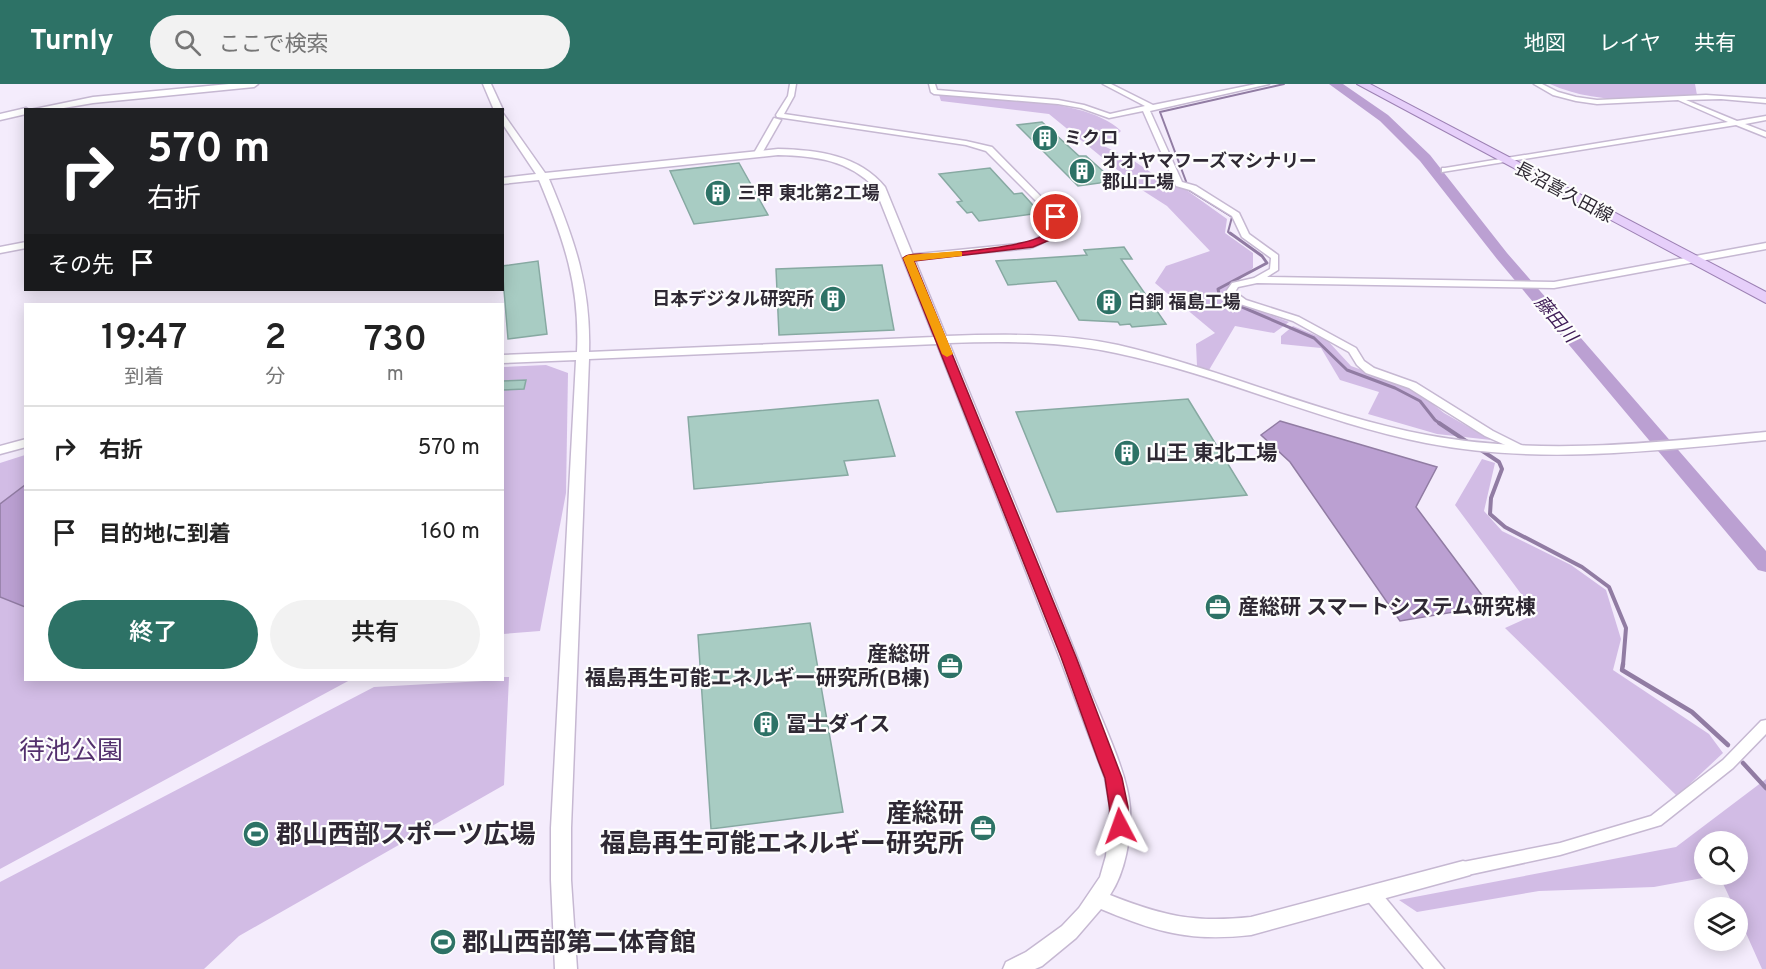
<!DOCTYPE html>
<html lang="ja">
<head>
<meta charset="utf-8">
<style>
  :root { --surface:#fff; --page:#f2f2f2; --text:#222; --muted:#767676; --line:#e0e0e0; --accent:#2d7266 }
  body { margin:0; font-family:Overpass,"Noto Sans JP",sans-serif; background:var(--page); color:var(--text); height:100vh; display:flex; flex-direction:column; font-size:22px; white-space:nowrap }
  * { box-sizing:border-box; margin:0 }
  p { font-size:20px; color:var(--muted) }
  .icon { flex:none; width:33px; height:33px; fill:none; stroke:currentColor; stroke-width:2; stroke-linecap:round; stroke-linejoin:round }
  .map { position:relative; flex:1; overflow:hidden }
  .sheet { position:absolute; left:24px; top:219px; width:480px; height:378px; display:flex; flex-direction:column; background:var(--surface); border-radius:0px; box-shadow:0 3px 15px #0003 }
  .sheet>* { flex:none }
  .hud { position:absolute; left:24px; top:24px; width:480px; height:183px; border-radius:0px; box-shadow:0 3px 15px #0003; background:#202124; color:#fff; overflow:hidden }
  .buttons { position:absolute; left:1694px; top:747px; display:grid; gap:12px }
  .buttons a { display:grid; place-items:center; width:54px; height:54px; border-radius:50%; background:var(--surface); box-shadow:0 3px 15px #0003; font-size:30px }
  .pin { position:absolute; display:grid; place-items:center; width:51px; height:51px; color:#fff; margin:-26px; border:3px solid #fff; border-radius:50%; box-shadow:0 2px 6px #0007 }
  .me { position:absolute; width:66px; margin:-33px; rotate:356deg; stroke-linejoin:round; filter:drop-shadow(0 0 4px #0008) }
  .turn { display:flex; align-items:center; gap:21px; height:126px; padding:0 24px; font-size:27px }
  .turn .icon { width:78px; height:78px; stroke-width:2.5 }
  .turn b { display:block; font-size:42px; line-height:51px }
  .then { display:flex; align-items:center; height:57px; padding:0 24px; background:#0003; gap:12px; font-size:22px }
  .eta { display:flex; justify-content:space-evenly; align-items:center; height:102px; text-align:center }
  .eta b { font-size:36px; font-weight:600; line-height:42px }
  .action { display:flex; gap:12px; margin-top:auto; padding:12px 24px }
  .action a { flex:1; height:69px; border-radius:36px; background:var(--accent); color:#fff; font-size:24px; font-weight:600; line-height:69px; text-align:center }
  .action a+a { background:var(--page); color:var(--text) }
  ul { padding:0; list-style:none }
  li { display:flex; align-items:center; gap:18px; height:84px; padding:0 24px; border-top:2px solid var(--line) }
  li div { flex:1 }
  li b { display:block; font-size:22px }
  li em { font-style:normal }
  header { display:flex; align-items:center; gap:36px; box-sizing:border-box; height:84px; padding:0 30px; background:var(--accent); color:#fff }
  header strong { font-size:28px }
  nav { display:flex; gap:33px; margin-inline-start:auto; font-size:21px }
  .search { width:420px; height:54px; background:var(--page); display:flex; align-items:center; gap:15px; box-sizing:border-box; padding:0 21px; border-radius:33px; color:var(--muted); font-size:22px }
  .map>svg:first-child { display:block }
  .green { fill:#d2bce5 }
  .water { fill:#bba0d2; stroke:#917ca3; stroke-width:1.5 }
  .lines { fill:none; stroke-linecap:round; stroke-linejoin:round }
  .stream-far3 { stroke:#917ca3; stroke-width:2 }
  .stream-far2 { stroke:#917ca3; stroke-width:3 }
  .stream-far1 { stroke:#917ca3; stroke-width:4 }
  .stream { stroke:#917ca3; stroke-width:4.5 }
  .river { fill:#bba0d2; fill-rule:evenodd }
  .building { fill:#a8ccc3; stroke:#87a9a2; stroke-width:1.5 }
  .minor-casing { stroke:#c6b8d2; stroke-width:3 }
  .tertiary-casing { stroke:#c6b8d2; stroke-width:3 }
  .primary-casing { stroke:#9c80b3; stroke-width:2 }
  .minor { fill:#fff; fill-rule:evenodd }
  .tertiary { fill:#fff; fill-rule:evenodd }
  .primary { fill:#e6cffa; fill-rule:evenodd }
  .route { fill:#e11d48; stroke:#92132f; stroke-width:1.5 }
  .slow { fill:#f59e0b }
  .labels { text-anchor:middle; stroke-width:4.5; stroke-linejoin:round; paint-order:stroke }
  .far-poi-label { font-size:18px; font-weight:bold; fill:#2f2934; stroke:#fdfdfd; text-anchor:start }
  .far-street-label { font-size:18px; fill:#2f2934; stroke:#fdfdfd }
  .far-water-label { font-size:18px; font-style:italic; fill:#3d1a55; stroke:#fdfdfd }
  .poi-label { font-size:21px; font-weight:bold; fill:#2f2934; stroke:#fdfdfd; text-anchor:start }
  .near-park-label { font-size:26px; fill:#54316e; stroke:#fdfdfd }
  .near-poi-label { font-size:26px; font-weight:bold; fill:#2f2934; stroke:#fdfdfd; text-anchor:start }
</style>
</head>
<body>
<header>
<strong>Turnly</strong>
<div class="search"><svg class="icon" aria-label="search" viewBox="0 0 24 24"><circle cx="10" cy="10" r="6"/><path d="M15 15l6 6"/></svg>ここで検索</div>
<nav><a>地図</a><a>レイヤ</a><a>共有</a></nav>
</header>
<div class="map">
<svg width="1766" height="885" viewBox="0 0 1766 885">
  <rect width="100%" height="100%" fill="#f4ecfc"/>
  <g class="green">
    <path d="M1550,0H1695L1697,11C1653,19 1590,19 1550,0Z"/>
    <path d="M939,11C987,15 1087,13 1121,47L1104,62L1134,77L1168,100L1185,105L1227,135L1225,149L1253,169V184L1224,209L1232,216L1289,238L1274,249L1235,242L1209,286L1197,282L1196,260L1215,249L1155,199L1166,182L1210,167L1167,122L1142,106L1049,30L941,17Z"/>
    <path d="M1293,242L1327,256L1351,282L1414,305L1444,329L1491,356L1437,350L1368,330L1379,308L1340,296L1321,264L1281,260V252Z"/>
    <path d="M546,281L568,289L566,409L540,547L503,550V283Z"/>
    <path d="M25,371L26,596H350L0,785V379Z"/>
    <path d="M1482,375L1495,379L1484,427L1502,447L1571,481L1606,506L1621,555L1613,586L1709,650L1723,669L1677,712L1505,544L1536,530L1455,421Z"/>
    <path d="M503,593H509L504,701L239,852L204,885H0V798L374,603L502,596Z"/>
    <path d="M1766,695V885H1762L1737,829V824L1734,823L1719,791L1737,790V758H1704V790L1719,791L1654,803L1539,807L1417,828L1399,816L1676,763Z"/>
  </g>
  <g class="water">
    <path d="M1280,337L1437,383L1416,423L1490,522L1400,537L1290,378L1261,351Z"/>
    <path d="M25,401V523L0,513V420Z"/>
  </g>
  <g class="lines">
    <g class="stream-far3">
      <path d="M1187,100L1160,28L1284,0"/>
      <path d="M1187,105L1232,133L1228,148L1232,151"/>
    </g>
    <path class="stream-far2" d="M1230,149L1262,172L1267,179L1218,205L1219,210L1228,217L1314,254L1347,286L1395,304L1420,317L1435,336L1442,341"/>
    <g class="stream-far1">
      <path d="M1439,339L1469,359"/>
      <path d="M1478,364L1499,378L1502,385L1491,414L1490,430L1505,443L1582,483L1609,503L1626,544L1623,581"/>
    </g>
    <g class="stream">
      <path d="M1623,580L1622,586L1692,628L1728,661"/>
      <path d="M1743,679L1766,704"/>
    </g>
    <path class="river" d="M1329,0H1343L1388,31L1430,71L1507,169L1766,467V488L1758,486L1497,175L1420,77L1380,37Z"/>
  </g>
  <g class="building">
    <path d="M1042,38L1079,72H1086L1114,97L1078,102L1017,41Z"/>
    <path d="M739,79L768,131L694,140L670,87Z"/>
    <path d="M990,84L1014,110L1022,109L1040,129L979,137L972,128L967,129L957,118L962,117L939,90Z"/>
    <path d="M1124,163L1132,175H1121L1166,240L1132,243L1130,240L1120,241L1118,238L1079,236L1056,197L1008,201L996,177L1087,171L1084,166Z"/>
    <path d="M538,177L547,250L508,255L502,182Z"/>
    <path d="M882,181L894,246L779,251L776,185Z"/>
    <path d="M526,296L524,305L502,306V297Z"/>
    <path d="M1188,315L1247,411L1057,428L1016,328Z"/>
    <path d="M878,316L895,372L844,377L848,391L694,405L688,333Z"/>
    <path d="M810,539L843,728L711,745L698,551Z"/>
  </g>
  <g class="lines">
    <defs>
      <g id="minor">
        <path d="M790,0H796L794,12L784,30L966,57L992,63L1059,131C1062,149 1045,159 1030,164L905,176L904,174L908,171L1028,159C1041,153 1050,148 1052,133L986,67L966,61L777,33L776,31L788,12Z"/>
        <path d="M929,0H935L937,6L1058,16L1084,21L1110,30L1145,22L1103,0H1111L1153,21L1256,0H1269L1150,27L1182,98L1196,102L1239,129L1249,150L1278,171V186L1267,193L1554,198L1766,159V165L1554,204L1257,199L1238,203L1235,208L1246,216L1299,233L1356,264L1364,277L1374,284L1416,299L1493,347L1525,363L1527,365L1525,367L1521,368L1485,352L1409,304L1366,289L1357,281L1349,268L1293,237L1240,220L1227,211L1225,209L1232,199L1254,194L1270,185L1271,174L1242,153L1232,132L1190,106L1176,102L1143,27L1109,34L1081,24L1058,20L934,10L931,8Z"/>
        <path d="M1534,0H1542L1558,8L1576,13L1597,16L1706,11L1766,15V19L1721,15L1686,16L1737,37L1766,32V36L1745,40L1766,48V53L1736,41L1442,88V84H1445L1728,38L1678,16L1597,20L1576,17L1553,11Z"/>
        <path d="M774,34L781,36L761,71H755L754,69Z"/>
        <path d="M1766,636V650L1733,684L1661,741L1560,771L1463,792L1457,790L1455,785L1457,780L1463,778L1560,759L1651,732L1723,676L1761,637Z"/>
        <path d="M1372,803L1378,805L1444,885H1424L1366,815L1364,810L1366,805Z"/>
      </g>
      <g id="tertiary">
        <path d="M229,0H258L254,3L93,19L52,26H30L93,13Z"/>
        <path d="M483,0H491L503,26L502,27L494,26Z"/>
        <path d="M26,24L29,26H26V30L0,36V30Z"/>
        <path d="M502,28L545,89L778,65C818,66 859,71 885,103L946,252C1003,250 1061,249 1118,261C1222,285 1321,331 1427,351C1539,372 1654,359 1766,348V356C1654,367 1538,381 1426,359C1320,338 1222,291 1116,269C1061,257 1005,257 949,259C996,374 1044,488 1089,604C1102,637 1128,690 1130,724C1131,753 1126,787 1110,811C1163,832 1194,839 1251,833L1463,777L1470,779L1473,785L1470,791L1463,793L1251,851C1190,858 1156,848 1101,825L1076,854L1042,882L1035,885H1003L1006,878L1026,868L1062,842L1079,824L1100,793L1106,772L1110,723L1105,694L1061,577L937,260L589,275L571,744V796L577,885H555L551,796V744L576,276L502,279V271L577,268C580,201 564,156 539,96L502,100V94L536,90L502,39ZM778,71C816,72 849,76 875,104L934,253L589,268C591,202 574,154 549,95Z"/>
        <path d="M26,158V164L0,169V163Z"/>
        <path d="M26,355V363L0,370V362Z"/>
      </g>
      <path id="primary" d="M1357,0H1370L1766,208V219Z"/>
    </defs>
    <use href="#minor" class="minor-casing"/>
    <use href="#tertiary" class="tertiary-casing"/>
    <use href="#primary" class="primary-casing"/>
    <use href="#minor" class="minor"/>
    <use href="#tertiary" class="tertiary"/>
    <use href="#primary" class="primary"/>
  </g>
  <path class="route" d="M1053,131H1059L1060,141L1050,156L1033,163L914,177L1076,573L1122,694L1128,723V742L1126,747L1120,749L1113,747L1105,694L1098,676L1061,573L903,174C910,168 924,171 934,170C954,169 1030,162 1043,151C1050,146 1050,138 1053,131Z"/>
  <path class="slow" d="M959,167L962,168V172L914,177L953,270L947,273L942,270L903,174L908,171Z"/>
  <defs>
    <symbol id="building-disc" viewBox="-11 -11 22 22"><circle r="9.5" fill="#2d7266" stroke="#fdfdfd"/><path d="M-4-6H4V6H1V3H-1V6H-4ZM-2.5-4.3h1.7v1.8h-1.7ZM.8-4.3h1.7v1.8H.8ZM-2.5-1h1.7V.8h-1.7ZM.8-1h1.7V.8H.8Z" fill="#fff"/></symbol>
    <symbol id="office-disc" viewBox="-11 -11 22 22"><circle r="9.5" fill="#2d7266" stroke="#fdfdfd"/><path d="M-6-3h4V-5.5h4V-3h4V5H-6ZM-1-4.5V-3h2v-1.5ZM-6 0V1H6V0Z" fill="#fff"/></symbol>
    <symbol id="stadium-disc" viewBox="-11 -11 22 22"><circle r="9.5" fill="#2d7266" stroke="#fdfdfd"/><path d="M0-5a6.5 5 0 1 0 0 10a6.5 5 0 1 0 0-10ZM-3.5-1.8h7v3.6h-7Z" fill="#fff"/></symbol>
  </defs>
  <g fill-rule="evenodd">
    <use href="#building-disc" x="1030" y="39" width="30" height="30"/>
    <use href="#building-disc" x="1067" y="72" width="30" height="30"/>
    <use href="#building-disc" x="703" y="94" width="30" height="30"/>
    <use href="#building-disc" x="818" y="200" width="30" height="30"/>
    <use href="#building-disc" x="1094" y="203" width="30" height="30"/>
    <use href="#building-disc" x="1112" y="354" width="30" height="30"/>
    <use href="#office-disc" x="1203" y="508" width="30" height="30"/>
    <use href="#office-disc" x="935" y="567" width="30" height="30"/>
    <use href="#building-disc" x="751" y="625" width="30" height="30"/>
    <use href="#office-disc" x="968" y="729" width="30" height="30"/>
    <use href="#stadium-disc" x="241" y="735" width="30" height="30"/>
    <use href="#stadium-disc" x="428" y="843" width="30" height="30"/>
  </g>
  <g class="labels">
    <g class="far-poi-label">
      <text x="1064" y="60">ミクロ</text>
      <text x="1102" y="83">オオヤマフーズマシナリー<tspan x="1102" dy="21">郡山工場</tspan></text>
      <text x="738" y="115">三甲 東北第2工場</text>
      <text x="814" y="221" text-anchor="end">日本デジタル研究所</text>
      <text x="1128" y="224">白銅 福島工場</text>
    </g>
    <g class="far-street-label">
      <text transform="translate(1564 108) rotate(28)" y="6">長沼喜久田線</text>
    </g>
    <g class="far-water-label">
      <text transform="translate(1556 235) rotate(50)" y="6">藤田川</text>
    </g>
    <g class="poi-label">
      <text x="1146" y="376">山王 東北工場</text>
      <text x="1238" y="530">産総研 スマートシステム研究棟</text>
      <text x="930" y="577" text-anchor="end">産総研<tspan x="930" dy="24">福島再生可能エネルギー研究所(B棟)</tspan></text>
      <text x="786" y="647">冨士ダイス</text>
    </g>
    <g class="near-park-label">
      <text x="71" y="675">待池公園</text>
    </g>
    <g class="near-poi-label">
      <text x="964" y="738" text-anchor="end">産総研<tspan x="964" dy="30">福島再生可能エネルギー研究所</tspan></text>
      <text x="276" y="759">郡山西部スポーツ広場</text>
      <text x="462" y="867">郡山西部第二体育館</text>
    </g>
  </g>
</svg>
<div class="buttons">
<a><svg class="icon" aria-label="search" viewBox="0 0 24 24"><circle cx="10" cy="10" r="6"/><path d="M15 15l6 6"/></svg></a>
<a><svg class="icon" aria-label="layers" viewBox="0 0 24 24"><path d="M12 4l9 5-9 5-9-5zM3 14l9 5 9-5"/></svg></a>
</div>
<div class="pin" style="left:1056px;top:133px;background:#d93025"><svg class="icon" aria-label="arrive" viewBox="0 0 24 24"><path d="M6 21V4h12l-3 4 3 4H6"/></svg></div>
<svg class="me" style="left:1120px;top:742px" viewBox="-20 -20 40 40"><path d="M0-17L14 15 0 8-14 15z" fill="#e11d48" stroke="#fff" stroke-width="4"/></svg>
<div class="hud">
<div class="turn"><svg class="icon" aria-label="right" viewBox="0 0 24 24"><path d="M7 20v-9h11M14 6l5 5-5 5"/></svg><div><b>570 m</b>右折</div></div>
<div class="then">その先<svg class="icon" aria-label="arrive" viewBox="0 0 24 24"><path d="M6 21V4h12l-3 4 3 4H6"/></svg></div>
</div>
<section class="sheet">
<div class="eta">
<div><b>19:47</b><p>到着</p></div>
<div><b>2</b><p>分</p></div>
<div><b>730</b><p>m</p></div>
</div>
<ul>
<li><svg class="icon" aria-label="right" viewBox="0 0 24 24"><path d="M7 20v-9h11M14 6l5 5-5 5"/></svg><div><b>右折</b></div><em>570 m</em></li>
<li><svg class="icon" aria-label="arrive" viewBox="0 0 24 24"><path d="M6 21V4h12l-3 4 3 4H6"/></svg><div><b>目的地に到着</b></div><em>160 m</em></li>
</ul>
<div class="action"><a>終了</a><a>共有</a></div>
</section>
</div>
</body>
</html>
